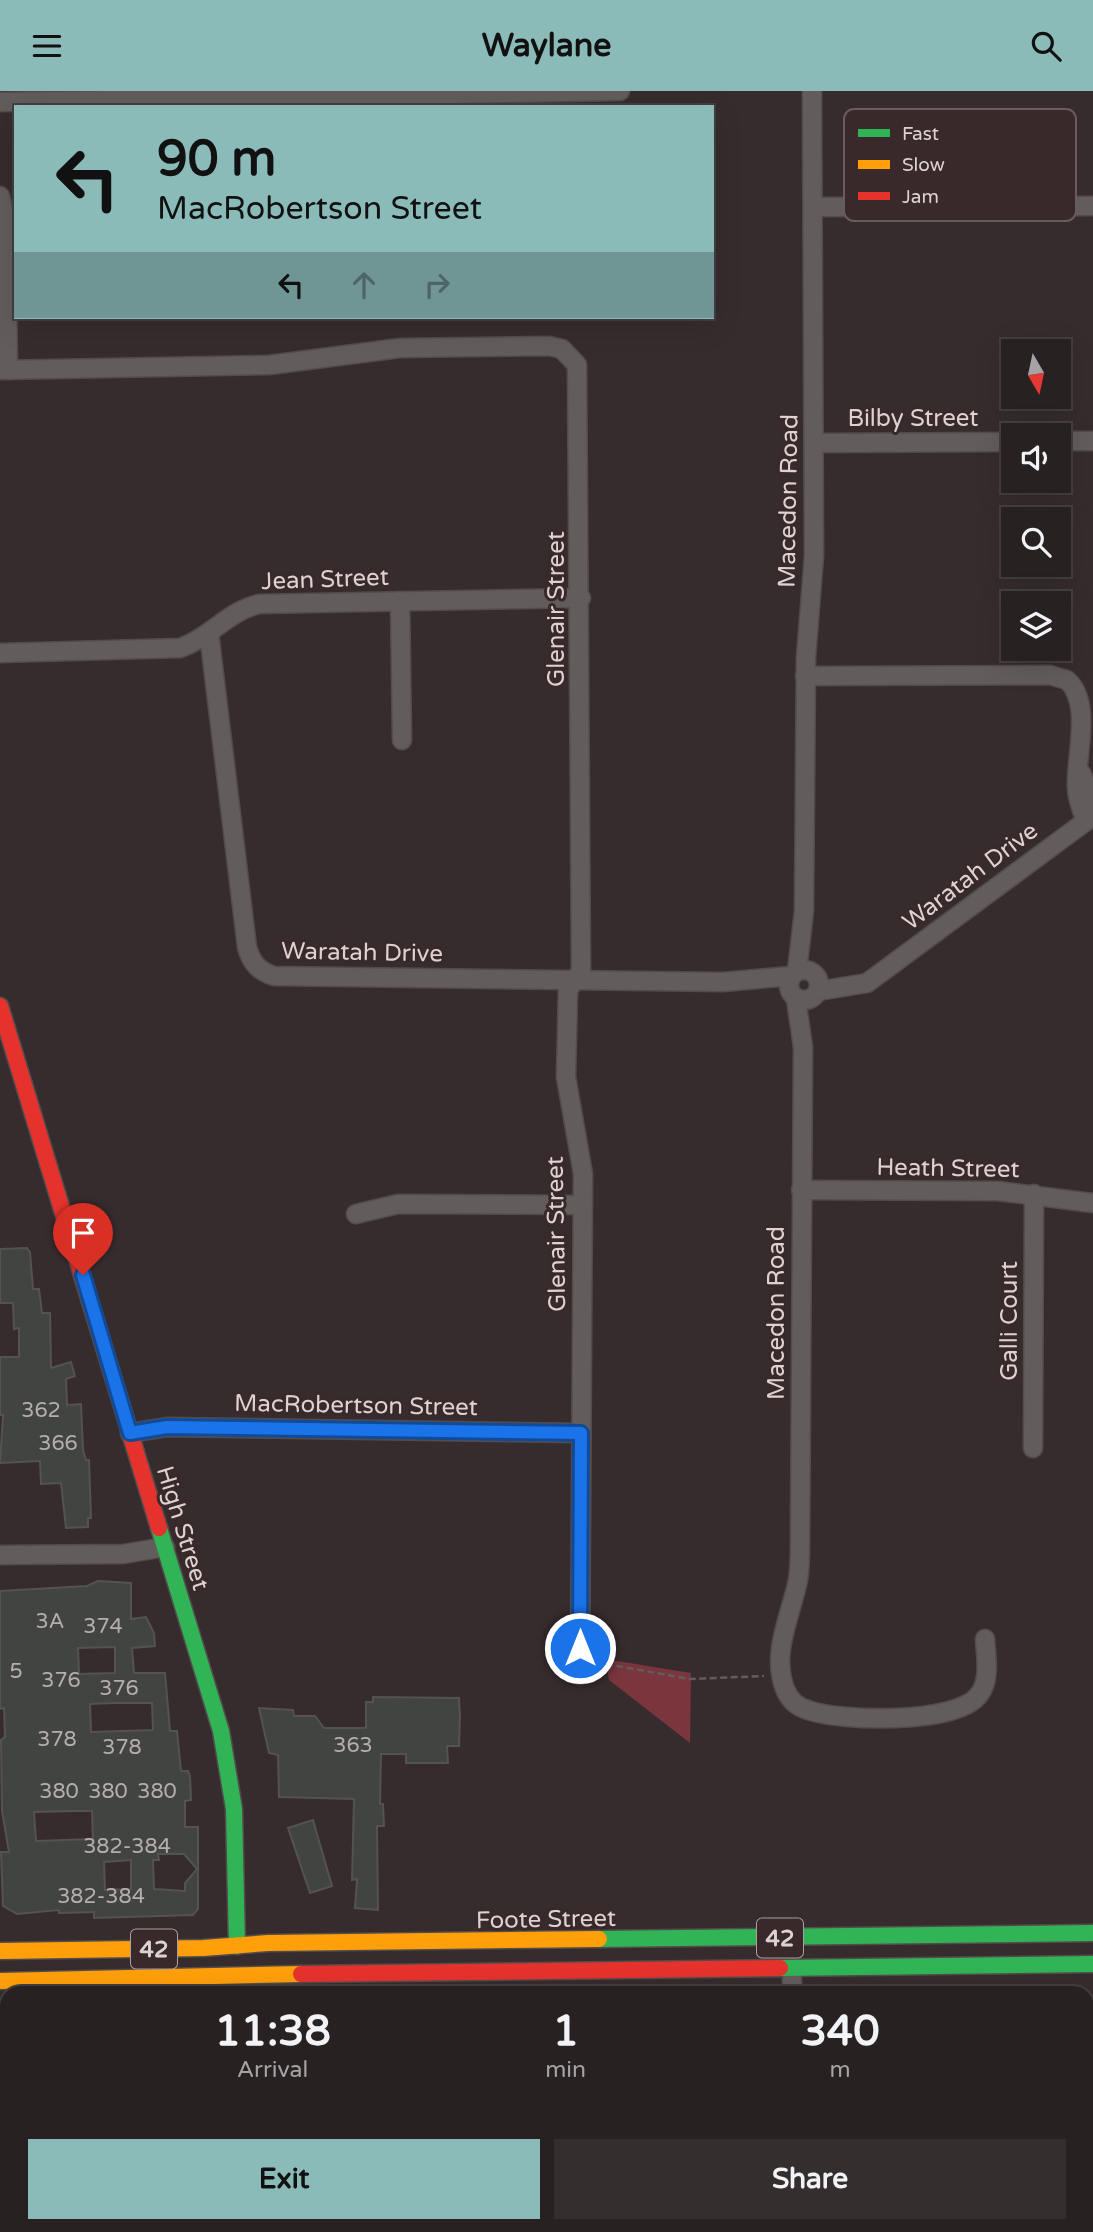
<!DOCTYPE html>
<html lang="en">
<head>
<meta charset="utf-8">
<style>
  :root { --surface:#282122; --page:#342e2f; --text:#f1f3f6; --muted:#a5a3a5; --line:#443e40; --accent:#8bbbb9 }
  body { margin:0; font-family:"Varela Round",sans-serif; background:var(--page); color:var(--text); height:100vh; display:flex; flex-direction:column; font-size:26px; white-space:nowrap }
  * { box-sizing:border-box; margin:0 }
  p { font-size:23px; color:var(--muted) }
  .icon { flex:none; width:38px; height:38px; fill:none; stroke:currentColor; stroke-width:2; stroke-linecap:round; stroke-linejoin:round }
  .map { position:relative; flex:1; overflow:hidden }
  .panel { position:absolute; left:0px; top:1895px; width:1094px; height:247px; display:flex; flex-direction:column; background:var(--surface); border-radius:21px 21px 0 0; box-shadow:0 7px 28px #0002,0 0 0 2px var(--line) }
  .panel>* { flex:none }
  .hud { position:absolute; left:14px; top:14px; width:700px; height:214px; border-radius:0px; box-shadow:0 7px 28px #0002,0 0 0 2px var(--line); background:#8bbbb9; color:#111; overflow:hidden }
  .needle { width:46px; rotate:171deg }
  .controls { position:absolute; left:1001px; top:248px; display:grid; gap:14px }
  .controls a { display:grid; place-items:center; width:70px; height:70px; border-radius:0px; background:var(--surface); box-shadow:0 7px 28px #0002,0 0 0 2px var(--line); font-size:35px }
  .pin { position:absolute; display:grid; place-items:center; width:60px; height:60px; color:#fff; margin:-72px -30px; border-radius:50% 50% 50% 0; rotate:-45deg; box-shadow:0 0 7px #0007 }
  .pin .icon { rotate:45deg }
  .me { position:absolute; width:77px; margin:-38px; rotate:0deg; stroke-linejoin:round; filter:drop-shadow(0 0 5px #0008) }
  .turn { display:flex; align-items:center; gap:24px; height:147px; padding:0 28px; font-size:32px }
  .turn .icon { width:91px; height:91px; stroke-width:2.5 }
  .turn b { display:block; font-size:49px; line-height:60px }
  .lanes { display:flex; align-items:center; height:66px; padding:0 28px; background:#0003; justify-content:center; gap:35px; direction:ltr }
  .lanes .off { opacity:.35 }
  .eta { display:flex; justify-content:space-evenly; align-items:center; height:119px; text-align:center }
  .eta b { font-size:42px; font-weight:800; line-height:49px }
  .button { display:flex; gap:14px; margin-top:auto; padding:14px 28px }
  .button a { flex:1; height:80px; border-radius:0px; background:var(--accent); color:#111; font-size:28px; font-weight:800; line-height:80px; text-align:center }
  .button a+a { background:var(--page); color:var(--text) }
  header { display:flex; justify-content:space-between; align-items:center; height:91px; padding:0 28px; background:var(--accent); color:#111; font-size:32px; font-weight:800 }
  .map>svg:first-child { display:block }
  .built { fill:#452f31 }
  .green { fill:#7a353d }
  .building { fill:#424442; stroke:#545252; stroke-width:2; fill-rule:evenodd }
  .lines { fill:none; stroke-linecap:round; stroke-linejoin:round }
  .street-casing { stroke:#534b4b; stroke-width:21 }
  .fast-casing { stroke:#534b4b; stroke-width:19 }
  .slow-casing { stroke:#534b4b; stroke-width:19 }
  .jam-casing { stroke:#534b4b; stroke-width:19 }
  .path { stroke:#635c5d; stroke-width:2.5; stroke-dasharray:7 3.5; stroke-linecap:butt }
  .street { stroke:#625c5d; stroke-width:18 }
  .fast { stroke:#30b455; stroke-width:16 }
  .slow { stroke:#ff9f0a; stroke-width:16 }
  .jam { stroke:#e5322d; stroke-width:16 }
  .route-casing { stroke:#114b97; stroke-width:18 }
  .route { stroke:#1a73e8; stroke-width:12 }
  .labels { text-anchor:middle; stroke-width:6; stroke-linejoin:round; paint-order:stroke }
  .number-label { font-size:21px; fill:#b6aeae }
  .shield { fill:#39292a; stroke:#ac9fa0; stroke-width:2 }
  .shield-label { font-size:23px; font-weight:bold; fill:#ddd2d2 }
  .street-label { font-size:24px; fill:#ddd2d2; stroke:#39292a }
  .key { fill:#39292a; stroke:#6a5c5c; stroke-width:2 }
  .key-label { font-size:19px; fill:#ddd2d2 }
</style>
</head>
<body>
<header><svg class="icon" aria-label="menu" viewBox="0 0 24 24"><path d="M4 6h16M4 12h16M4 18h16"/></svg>Waylane<svg class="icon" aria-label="search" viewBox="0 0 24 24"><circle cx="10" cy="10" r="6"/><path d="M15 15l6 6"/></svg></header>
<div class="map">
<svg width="1093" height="2141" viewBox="0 0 1093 2141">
  <rect width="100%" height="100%" fill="#362c2e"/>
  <rect class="built" x="16" y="2135" width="97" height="6"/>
  <g class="green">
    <path d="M605,1568L691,1582L690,1652L609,1589Z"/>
    <path d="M113,2135H207L202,2141H113Z"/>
  </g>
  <g class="building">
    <path d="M27,1157L30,1161L33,1198H39L42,1222H50L51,1277L71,1271L75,1285L66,1288L67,1314L81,1313L83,1359L86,1369H89L91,1427H88V1436L66,1437L61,1392L41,1393L40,1370L0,1372L3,1324H0V1266H19V1237L14,1238L13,1212H0V1158Z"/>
    <path d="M98,1490L131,1492V1528L146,1526L154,1542L155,1555L132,1557L134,1582H165L170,1640H177L181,1680H188L190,1685L191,1709L185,1710V1736H198V1818L193,1824L94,1827V1821L59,1822V1819L17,1823L3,1815L1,1761H9L2,1720L1,1649L5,1646L4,1617L0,1618V1500L87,1495ZM115,1556V1582L79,1583L78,1557ZM115,1612H152L153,1639L91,1641L90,1613ZM72,1720H92L93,1748L36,1750L34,1721ZM158,1763H184L197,1778L185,1792V1800L154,1798L153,1769H159ZM131,1769V1798L105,1799L104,1771Z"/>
    <path d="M373,1606L459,1607L460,1625L459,1655H447L448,1672H406V1663H381L380,1713H383L384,1735H377L378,1819L355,1817L357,1788L352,1789L354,1708L279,1706L278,1664L269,1662L259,1617L293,1619L294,1625H315L324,1637H366V1611H373Z"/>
    <path d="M313,1729L332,1795L310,1802L288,1737Z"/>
  </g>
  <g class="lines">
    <defs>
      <g id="street">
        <path d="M0,11L620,0"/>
        <path d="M0,105L6,133L8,279"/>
        <path d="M813,116L1093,115"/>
        <path d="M0,279L269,274L400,257L549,255L562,258L577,274L581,880L568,899L566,986L583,1083L580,1584"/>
        <path d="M1059,350H1093"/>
        <path d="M814,352L1013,351"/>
        <path d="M400,510L402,649"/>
        <path d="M209,542L247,856C251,871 258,880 274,885L723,891L791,885"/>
        <path d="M0,562L180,557C210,547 228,520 259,513L581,507"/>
        <path d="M805,585L1050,584L1067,589C1093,612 1075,667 1077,697C1077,708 1082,720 1086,730"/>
        <path d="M1081,682L1093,709"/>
        <circle cx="804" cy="894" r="15"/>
        <path d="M797,880L804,820L806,566L814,465L812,0"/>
        <path d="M818,900L867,892L1093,725"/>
        <path d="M796,908L803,956L800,1452C800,1464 800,1477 798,1489C791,1524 771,1562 785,1598C789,1608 797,1616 808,1619C840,1631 955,1633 978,1605C991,1590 986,1566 985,1548"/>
        <path d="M801,1099L998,1100L1093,1112"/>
        <path d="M356,1123L398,1113L583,1114"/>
        <path d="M130,1342L167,1336L581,1342"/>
        <path d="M1033,1357L1034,1103"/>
        <path d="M0,1464L123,1463L165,1456"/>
        <path d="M792,1878V1902"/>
        <path d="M794,2135V2141"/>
      </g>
      <g id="fast">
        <path d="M159,1437L221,1640L234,1718L237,1855"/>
        <path d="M599,1848L1093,1842"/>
        <path d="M780,1877L1093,1873"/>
        <path d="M226,2141L228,2135"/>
      </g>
      <g id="slow">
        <path d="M0,1860L203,1857L268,1852L599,1848"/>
        <path d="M0,1890L301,1883"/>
      </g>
      <g id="jam">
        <path d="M0,915L159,1437"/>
        <path d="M301,1883L780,1877"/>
        <path d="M248,2135L250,2141"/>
      </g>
    </defs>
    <use href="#street" class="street-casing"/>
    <use href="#fast" class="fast-casing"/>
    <use href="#slow" class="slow-casing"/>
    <use href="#jam" class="jam-casing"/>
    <path class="path" d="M606,1573L690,1588L764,1585"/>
    <use href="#street" class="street"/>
    <use href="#fast" class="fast"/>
    <use href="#slow" class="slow"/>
    <use href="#jam" class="jam"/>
  </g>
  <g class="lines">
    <defs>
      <path id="route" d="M83,1184L130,1342L167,1336L581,1342L580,1557"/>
    </defs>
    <use href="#route" class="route-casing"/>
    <use href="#route" class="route"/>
  </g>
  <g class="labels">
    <g class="number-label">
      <text x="41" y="1326">362</text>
      <text x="58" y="1359">366</text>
      <text x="50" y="1537">3A</text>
      <text x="103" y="1542">374</text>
      <text x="16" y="1587">5</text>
      <text x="61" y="1596">376</text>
      <text x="119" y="1604">376</text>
      <text x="57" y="1655">378</text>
      <text x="353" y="1661">363</text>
      <text x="122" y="1663">378</text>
      <text x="59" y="1707">380</text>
      <text x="108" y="1707">380</text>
      <text x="157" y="1707">380</text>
      <text x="127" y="1762">382-384</text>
      <text x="101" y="1812">382-384</text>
    </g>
    <g class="shield">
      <rect x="757" y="1827.5" width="46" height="39" rx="5"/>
      <rect x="131" y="1838.5" width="46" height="39" rx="5"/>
    </g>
    <g class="shield-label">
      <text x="780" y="1855">42</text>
      <text x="154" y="1866">42</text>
    </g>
    <g class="street-label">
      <text x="913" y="335">Bilby Street</text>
      <text transform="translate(788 410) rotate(-89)" y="8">Macedon Road</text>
      <text transform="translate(325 488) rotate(-2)" y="8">Jean Street</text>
      <text transform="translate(556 518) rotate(-90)" y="8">Glenair Street</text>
      <text transform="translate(970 785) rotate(-37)" y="8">Waratah Drive</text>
      <text transform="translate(362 861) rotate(1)" y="8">Waratah Drive</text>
      <text transform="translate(948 1077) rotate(1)" y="8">Heath Street</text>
      <text transform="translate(556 1143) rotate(-91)" y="8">Glenair Street</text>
      <text transform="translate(776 1222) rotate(-90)" y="8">Macedon Road</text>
      <text transform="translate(1009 1230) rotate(-90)" y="8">Galli Court</text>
      <text transform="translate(356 1314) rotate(1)" y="8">MacRobertson Street</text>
      <text transform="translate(183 1437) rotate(73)" y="8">High Street</text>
      <text transform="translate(546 1828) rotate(-1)" y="8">Foote Street</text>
    </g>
  </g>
  <rect x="844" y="18" width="232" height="112" rx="10" class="key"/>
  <rect x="858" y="38" width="32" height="8" fill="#30b455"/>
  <rect x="858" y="69" width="32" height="9" fill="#ff9f0a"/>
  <rect x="858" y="101" width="32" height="8" fill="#e5322d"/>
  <g class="key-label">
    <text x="902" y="49">Fast</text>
    <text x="902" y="80">Slow</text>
    <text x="902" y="112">Jam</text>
  </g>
</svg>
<div class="controls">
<a><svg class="needle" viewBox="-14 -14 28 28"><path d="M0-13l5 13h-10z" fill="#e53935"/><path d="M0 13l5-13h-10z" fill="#a5a3a5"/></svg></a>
<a><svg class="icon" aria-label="sound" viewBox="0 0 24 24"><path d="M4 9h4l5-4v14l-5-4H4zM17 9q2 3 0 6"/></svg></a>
<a><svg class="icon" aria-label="search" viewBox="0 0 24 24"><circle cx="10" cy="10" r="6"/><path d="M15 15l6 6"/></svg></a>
<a><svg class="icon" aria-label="layers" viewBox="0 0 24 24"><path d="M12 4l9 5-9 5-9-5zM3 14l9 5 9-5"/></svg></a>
</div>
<div class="pin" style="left:83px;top:1184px;background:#d93025"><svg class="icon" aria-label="arrive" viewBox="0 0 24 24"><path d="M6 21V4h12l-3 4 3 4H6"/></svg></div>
<svg class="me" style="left:580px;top:1557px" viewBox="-20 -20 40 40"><circle r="17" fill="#1a73e8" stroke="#fff" stroke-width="3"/><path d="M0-11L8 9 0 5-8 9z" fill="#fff"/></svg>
<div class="hud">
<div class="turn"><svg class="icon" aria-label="left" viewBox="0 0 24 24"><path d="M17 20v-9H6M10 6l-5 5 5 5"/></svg><div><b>90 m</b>MacRobertson Street</div></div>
<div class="lanes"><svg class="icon" aria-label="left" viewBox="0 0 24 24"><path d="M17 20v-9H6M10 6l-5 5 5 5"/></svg><svg class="icon off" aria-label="ahead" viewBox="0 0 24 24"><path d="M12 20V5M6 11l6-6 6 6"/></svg><svg class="icon off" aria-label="right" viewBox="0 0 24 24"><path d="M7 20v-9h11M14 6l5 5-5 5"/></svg></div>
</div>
<section class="panel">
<div class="eta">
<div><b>11:38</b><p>Arrival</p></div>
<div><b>1</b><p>min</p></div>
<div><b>340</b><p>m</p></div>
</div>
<div class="button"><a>Exit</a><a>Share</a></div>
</section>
</div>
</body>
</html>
